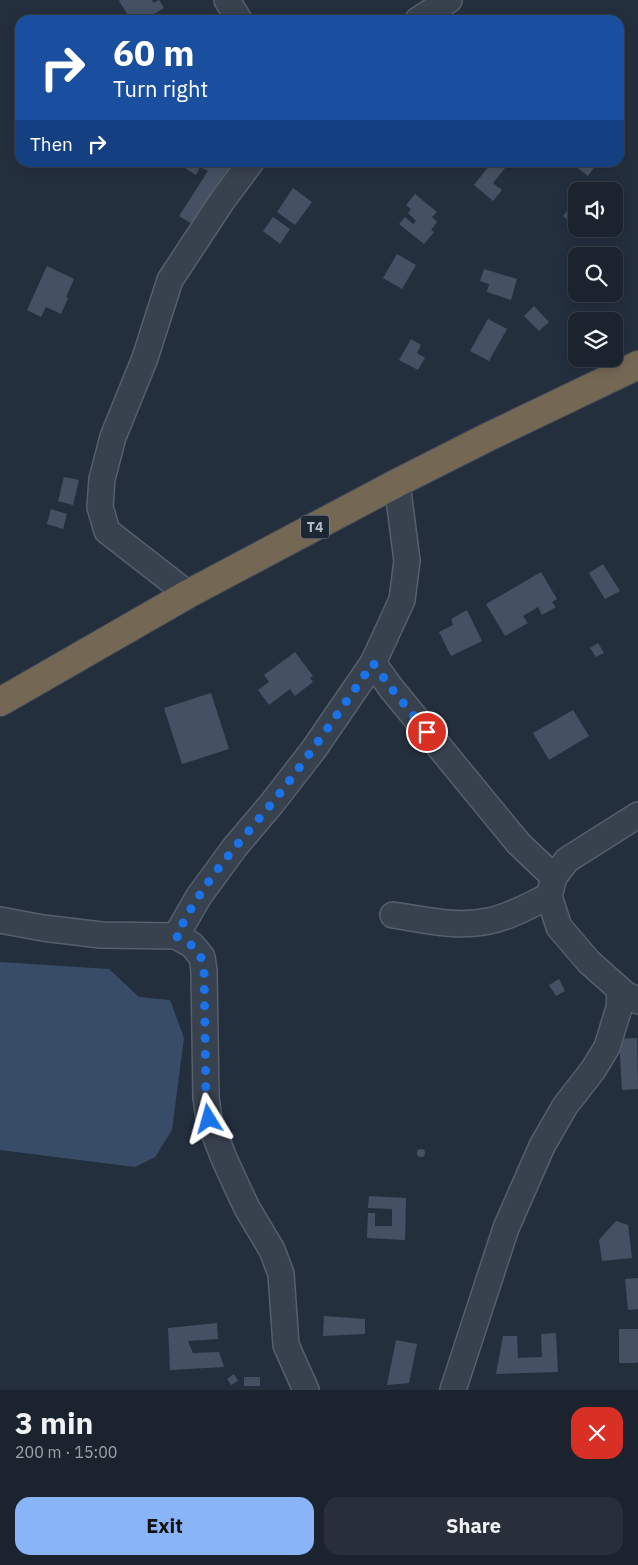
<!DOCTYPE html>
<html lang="en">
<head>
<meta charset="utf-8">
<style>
  :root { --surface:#1b232e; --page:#282f3a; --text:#f1f3f6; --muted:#a0a4aa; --line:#39404a; --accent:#8ab4f8 }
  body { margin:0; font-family:"IBM Plex Sans",sans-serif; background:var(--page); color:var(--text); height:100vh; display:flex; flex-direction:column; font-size:19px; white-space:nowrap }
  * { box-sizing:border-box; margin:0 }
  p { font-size:16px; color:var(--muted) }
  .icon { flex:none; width:28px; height:28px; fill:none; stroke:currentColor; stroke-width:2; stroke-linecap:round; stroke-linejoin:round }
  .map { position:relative; height:1390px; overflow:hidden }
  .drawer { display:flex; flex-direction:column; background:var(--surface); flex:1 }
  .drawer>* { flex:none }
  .hud { position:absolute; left:15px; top:15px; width:609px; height:152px; border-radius:15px; box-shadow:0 2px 12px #0003,0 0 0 1px var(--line); background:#1a4fa0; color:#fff; overflow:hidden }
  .buttons { position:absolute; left:568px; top:182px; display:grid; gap:10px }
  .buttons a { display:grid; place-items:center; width:55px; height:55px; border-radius:10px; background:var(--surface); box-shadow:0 2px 12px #0003,0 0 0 1px var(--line); font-size:25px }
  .pin { position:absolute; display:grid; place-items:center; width:42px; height:42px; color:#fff; margin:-21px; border:2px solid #fff; border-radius:50%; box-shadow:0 1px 5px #0007 }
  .me { position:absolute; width:55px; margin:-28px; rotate:352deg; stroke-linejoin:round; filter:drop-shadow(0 0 4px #0008) }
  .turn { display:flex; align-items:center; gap:18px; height:105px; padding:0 15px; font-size:22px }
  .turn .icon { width:65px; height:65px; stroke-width:2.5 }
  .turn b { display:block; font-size:35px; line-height:42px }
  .then { display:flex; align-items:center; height:48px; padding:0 15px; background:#0003; gap:10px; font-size:19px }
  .round { display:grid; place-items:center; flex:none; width:52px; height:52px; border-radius:15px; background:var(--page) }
  .summary { display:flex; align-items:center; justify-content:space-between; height:85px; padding:0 15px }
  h1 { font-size:30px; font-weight:700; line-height:38px }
  .button { display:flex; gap:10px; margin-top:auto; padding:10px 15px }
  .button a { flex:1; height:58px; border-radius:15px; background:var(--accent); color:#111; font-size:20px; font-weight:700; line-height:58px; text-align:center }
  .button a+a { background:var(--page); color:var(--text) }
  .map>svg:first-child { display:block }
  .water { fill:#394c67 }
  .building { fill:#455162 }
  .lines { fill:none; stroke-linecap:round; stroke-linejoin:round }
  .minor-casing { stroke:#565f6c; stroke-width:28 }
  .highway-casing { stroke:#434c59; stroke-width:30 }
  .minor { stroke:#38414e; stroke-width:25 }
  .highway { stroke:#746855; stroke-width:28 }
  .route { stroke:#1a73e8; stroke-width:9; stroke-dasharray:0 16.2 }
  .labels { text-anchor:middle; stroke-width:4; stroke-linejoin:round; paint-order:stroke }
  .shield { fill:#1d2633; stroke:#878f9c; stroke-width:1 }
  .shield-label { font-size:14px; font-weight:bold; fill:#b4bcc9 }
</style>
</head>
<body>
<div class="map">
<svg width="638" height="1390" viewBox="0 0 638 1390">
  <rect width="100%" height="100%" fill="#242f3e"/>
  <path class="water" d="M0,962L109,969L139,997L170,1000L184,1038L172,1130L155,1157L135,1167L0,1150Z"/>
  <g class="building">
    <path d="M120,0H152L153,3L159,0L164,8L144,20H131L119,1Z"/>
    <path d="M506,14L511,20H498Z"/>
    <path d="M185,162H238L197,227L179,216L208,171L200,167L196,175L183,167Z"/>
    <path d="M492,162H510L493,183L502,190L493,201L474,185Z"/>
    <path d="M570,162H593L596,165L588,176Z"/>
    <path d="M588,185L596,191H583Z"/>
    <path d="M293,188L312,202L295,225L277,212Z"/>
    <path d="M415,194L437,212L432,217L437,222L431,230L434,232L424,244L399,224L405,217L413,224L416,221L408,213L411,209L406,205Z"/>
    <path d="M576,199V223L575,225L563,216Z"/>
    <path d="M273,217L290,229L280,244L263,231Z"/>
    <path d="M397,254L416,265L402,289L383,278Z"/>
    <path d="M47,266L74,279L66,297L68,298L61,314L46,307L41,317L27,310Z"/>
    <path d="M484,269L517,279L511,300L487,292L489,284L480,281Z"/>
    <path d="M534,306L549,322L539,331L524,316Z"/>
    <path d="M488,319L507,329L489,361L470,351Z"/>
    <path d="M411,339L421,345L417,353L425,358L418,370L399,360Z"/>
    <path d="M64,477L79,480L73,505L58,501Z"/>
    <path d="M51,509L67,514L63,529L47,524Z"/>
    <path d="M603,564L620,591L605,599L589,573Z"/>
    <path d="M541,572L557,599L552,602L556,607L542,615L538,607L523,616L528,623L505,636L486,604Z"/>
    <path d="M467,610L482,641L451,656L439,632L453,625L451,619Z"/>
    <path d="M598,643L604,653L596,657L590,648Z"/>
    <path d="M295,652L313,676L310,678L313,682L295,696L290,689L269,705L258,690L269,682L264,675Z"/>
    <path d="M211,693L229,749L182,764L164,708Z"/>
    <path d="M573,710L589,736L549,760L533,733Z"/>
    <path d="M559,979L565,991L556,996L549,985Z"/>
    <path d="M637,1038L638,1089L622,1090L619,1039Z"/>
    <circle cx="421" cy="1153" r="4"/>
    <path d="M369,1196L406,1198L405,1240L367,1238L368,1213H375V1226H392V1209L368,1208Z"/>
    <path d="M616,1221L628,1225L632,1258L602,1261L599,1240Z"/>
    <path d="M638,1278V1309L628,1310L625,1279Z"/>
    <path d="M324,1316L365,1319V1334L323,1336Z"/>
    <path d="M217,1323L218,1339L188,1341L193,1353L219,1352L224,1367L170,1370L168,1328Z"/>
    <path d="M619,1329H638V1362L635,1363H619Z"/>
    <path d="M556,1333L558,1372L496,1374L503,1336H517L518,1358L542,1357L541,1334Z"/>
    <path d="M396,1340L417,1344L409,1383L387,1385Z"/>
    <path d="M234,1374L238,1381L231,1385L227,1379Z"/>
    <rect x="244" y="1377" width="16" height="9"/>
  </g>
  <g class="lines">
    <defs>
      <g id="minor">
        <path d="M227,0L239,20"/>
        <path d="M418,20L449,0"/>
        <path d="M188,594L107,531L100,507L102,479L113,437L145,358L170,280L222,201L251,162"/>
        <path d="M373,663L391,688L519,844L554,877"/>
        <path d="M638,815L567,860L554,877L549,896L559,927L589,962L625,994L638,1001"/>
        <path d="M393,915C425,920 457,928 489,921C510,917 530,905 549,896"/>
        <path d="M0,920L43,928L101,935L176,936L192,945L202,957L204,971L206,1097L209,1119L223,1156L238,1189L247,1208L272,1250L281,1274L286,1345L306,1390"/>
        <path d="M176,936L199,896L235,847L273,802L314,749L373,663L402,600L407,561L397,483"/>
        <path d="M453,1390L506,1228L542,1146L565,1106L593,1070L607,1047L619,1008L620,990"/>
      </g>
      <path id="highway" d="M0,702L188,594L397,483L488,437L638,365"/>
    </defs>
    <use href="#minor" class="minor-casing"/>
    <use href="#highway" class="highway-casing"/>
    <use href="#minor" class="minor"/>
    <use href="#highway" class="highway"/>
  </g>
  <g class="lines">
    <path class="route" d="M209,1119L206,1097L204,971C201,949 195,947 176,936C183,923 190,909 199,896C224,857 256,824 284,788C315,747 344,705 373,663L391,688L427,732"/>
  </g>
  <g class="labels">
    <rect class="shield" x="301" y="515.5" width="28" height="23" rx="4"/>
    <g class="shield-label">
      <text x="315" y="532">T4</text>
    </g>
  </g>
</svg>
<div class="buttons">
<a><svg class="icon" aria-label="sound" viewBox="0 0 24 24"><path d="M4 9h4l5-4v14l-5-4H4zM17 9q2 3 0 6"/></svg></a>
<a><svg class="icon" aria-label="search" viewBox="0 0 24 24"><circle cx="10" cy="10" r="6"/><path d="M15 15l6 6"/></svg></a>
<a><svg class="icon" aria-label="layers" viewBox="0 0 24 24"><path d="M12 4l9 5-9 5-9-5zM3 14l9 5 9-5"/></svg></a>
</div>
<div class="pin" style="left:427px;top:732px;background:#d93025"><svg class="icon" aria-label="arrive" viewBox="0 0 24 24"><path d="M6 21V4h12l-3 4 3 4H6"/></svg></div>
<svg class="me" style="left:209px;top:1119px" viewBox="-20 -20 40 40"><path d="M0-17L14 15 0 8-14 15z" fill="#1a73e8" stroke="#fff" stroke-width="4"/></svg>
<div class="hud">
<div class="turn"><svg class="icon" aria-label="right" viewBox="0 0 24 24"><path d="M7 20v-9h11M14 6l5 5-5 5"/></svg><div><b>60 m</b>Turn right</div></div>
<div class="then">Then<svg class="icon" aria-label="right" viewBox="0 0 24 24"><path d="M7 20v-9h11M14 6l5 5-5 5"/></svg></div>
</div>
</div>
<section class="drawer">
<div class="summary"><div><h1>3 min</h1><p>200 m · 15:00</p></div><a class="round" style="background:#d93025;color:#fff"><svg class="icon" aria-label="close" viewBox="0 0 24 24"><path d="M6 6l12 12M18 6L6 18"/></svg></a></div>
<div class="button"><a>Exit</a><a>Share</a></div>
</section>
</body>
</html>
